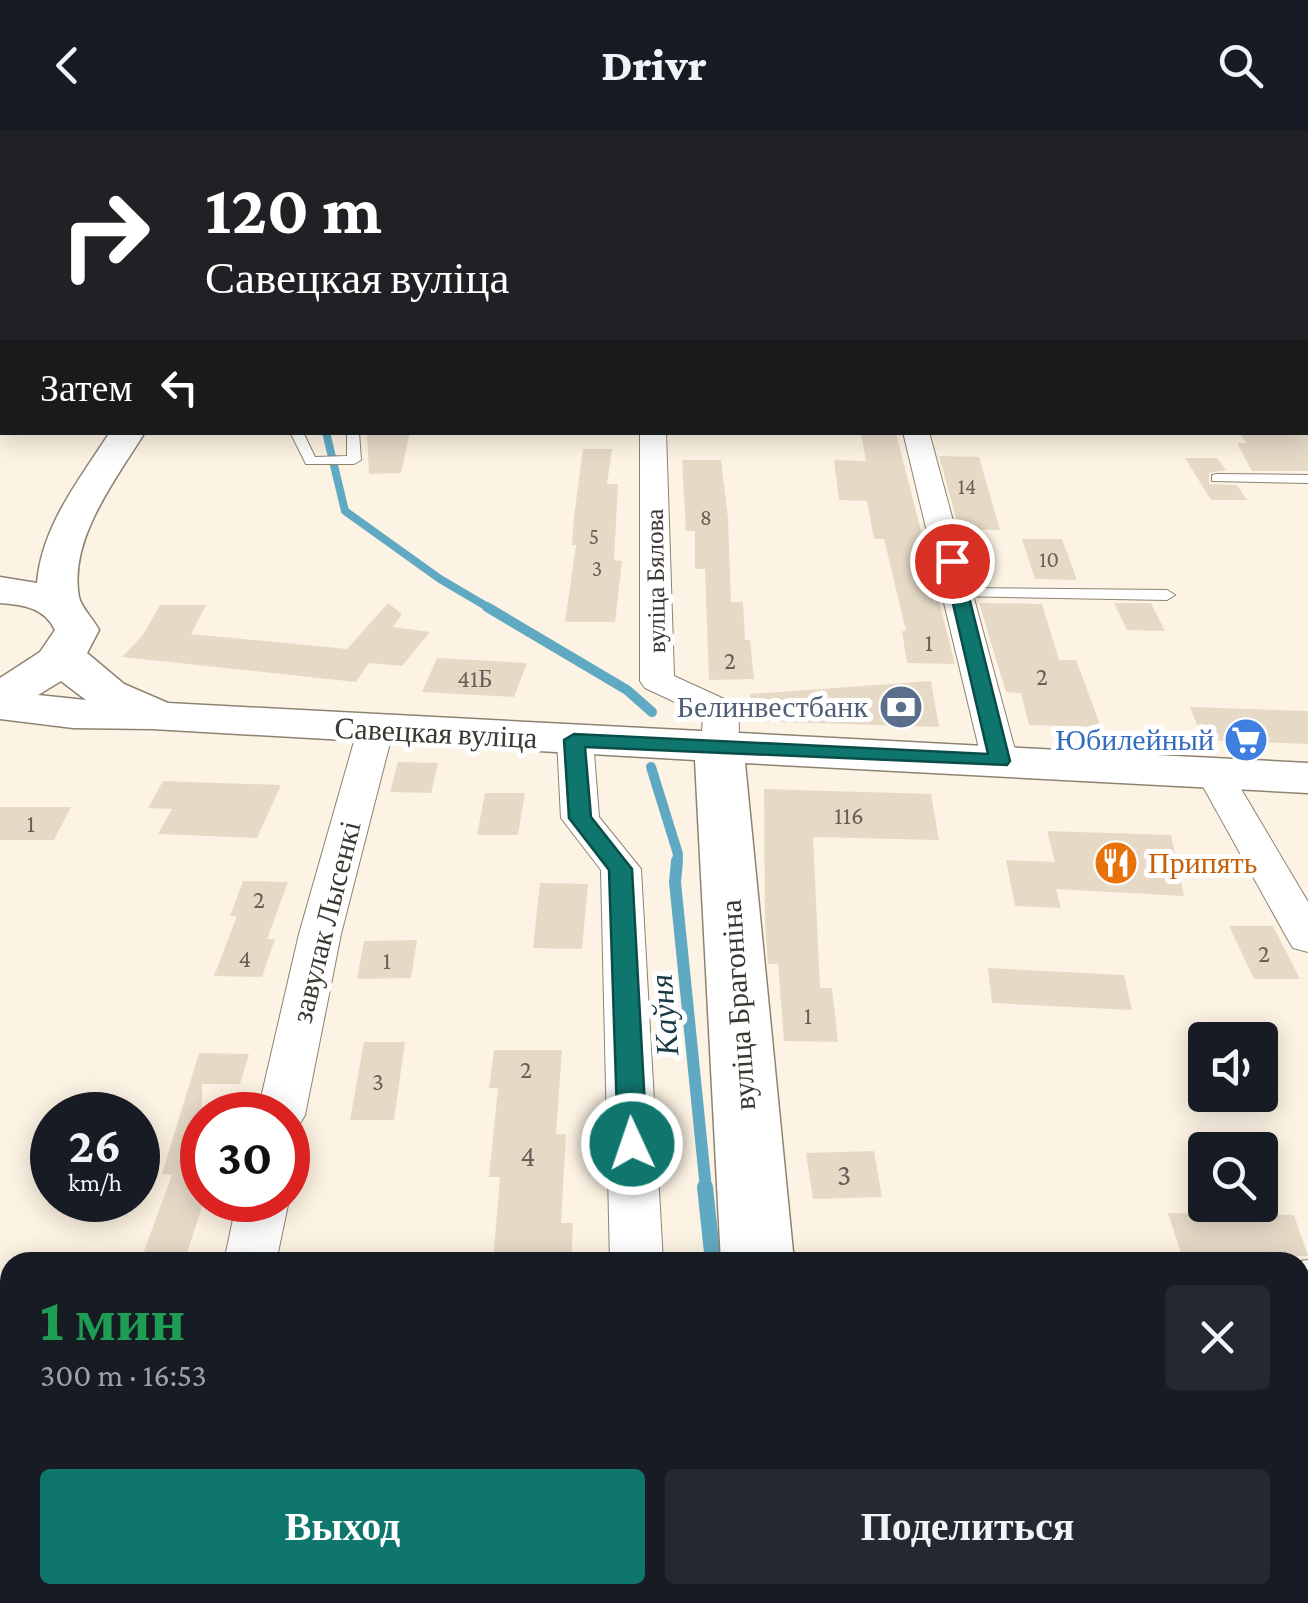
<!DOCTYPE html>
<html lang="ru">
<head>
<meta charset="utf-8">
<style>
  :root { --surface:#171b24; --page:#242831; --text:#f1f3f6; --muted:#9ea1a6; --accent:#0f766e }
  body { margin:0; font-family:"Crimson Pro",serif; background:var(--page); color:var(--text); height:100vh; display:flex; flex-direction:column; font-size:38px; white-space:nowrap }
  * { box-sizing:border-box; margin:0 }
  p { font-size:32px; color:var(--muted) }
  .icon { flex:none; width:55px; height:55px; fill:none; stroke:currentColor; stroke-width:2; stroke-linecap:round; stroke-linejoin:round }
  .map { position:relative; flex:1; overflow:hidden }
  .sheet { position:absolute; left:0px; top:1122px; width:1310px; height:352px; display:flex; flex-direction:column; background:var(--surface); border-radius:30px 30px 0 0; box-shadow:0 5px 25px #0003 }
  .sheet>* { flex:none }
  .top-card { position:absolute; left:0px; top:0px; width:1310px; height:305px; box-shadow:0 5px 25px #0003; background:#202124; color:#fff; overflow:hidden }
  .controls { position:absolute; left:1188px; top:892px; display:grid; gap:20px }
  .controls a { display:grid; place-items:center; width:90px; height:90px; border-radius:10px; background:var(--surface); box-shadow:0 5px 25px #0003; font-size:50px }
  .speed { position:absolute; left:30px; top:962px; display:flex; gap:20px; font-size:50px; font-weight:700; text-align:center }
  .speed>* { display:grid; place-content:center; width:130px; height:130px; border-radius:50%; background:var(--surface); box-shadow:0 5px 25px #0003; line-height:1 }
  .speed small { font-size:25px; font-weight:400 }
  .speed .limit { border:15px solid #d22; background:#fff; color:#111 }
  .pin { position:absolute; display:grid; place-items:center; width:85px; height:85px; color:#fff; margin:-42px; border:5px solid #fff; border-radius:50%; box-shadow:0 2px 10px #0007 }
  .me { position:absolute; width:110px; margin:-55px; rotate:357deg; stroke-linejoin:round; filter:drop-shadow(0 0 8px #0008) }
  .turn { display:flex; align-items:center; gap:35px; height:210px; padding:0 40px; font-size:45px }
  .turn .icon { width:130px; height:130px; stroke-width:2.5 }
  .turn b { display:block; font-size:70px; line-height:85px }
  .then { display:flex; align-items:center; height:95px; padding:0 40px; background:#0003; gap:20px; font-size:38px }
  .round { display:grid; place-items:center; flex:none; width:105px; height:105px; border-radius:10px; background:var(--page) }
  .head { display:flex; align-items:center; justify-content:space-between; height:170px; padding:0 40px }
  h1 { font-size:60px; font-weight:800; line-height:75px; color:#1e9e55 }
  .action { display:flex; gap:20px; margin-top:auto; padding:20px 40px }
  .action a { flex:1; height:115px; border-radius:10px; background:var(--accent); color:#fff; font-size:40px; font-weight:800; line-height:115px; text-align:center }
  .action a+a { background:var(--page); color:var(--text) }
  header { display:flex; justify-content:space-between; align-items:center; height:130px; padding:0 40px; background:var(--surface); font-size:45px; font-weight:800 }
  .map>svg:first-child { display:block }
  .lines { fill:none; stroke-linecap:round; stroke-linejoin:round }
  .stream-far3 { stroke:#60a9c2; stroke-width:8 }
  .stream-far2 { stroke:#60a9c2; stroke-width:10 }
  .stream-far1 { stroke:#60a9c2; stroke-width:12 }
  .stream { stroke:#60a9c2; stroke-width:16 }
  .building { fill:#e6dac7 }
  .lane-casing { stroke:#8e8371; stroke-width:2 }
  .street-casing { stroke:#8e8371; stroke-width:2 }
  .secondary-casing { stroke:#8e8371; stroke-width:3 }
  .lane { fill:#fff; fill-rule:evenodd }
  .street { fill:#fff; fill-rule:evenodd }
  .secondary { fill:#fff; fill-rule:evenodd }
  .route { fill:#0f766e; stroke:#0a4d48; stroke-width:2.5 }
  .labels { text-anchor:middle; stroke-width:10; stroke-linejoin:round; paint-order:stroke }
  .far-number-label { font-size:22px; fill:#666056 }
  .far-street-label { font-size:25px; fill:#3c3730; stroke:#fff }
  .number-label { font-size:25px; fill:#666056 }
  .service-label { font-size:30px; fill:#4e5e75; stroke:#fff; text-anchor:end }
  .street-label { font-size:30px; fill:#3c3730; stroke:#fff }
  .shop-label { font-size:30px; fill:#366cbe; stroke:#fff; text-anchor:end }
  .food-label { font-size:30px; fill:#c56008; stroke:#fff; text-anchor:start }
  .near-number-label { font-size:30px; fill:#666056 }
  .water-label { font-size:32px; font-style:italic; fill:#183b46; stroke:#fff }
</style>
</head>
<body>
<header><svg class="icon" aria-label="back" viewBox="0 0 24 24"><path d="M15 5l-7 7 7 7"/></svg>Drivr<svg class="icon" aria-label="search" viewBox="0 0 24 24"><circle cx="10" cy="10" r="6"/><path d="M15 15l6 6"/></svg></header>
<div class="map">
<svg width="1308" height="1473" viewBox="0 0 1308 1473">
  <rect width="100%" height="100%" fill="#fdf3e4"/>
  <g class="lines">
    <path class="stream-far3" d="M326,302L345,381L440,449L491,479"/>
    <g class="stream-far2">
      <path d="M487,477L627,560L652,582"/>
      <path d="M651,637L678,724L677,734"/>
    </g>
    <path class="stream-far1" d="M677,731L675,752L706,1059"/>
    <g class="stream">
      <path d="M705,1057L713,1132"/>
      <path d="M770,1465L771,1473"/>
    </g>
  </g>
  <g class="building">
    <path d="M410,302L401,343L369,344L367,304Z"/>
    <path d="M1239,302H1308V341H1252L1237,313H1246Z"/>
    <path d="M861,303H896L955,534L907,533L902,501H906L884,409H874L867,371L839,370L834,330L866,331Z"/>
    <path d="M583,319H612L607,354H618L614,430L622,431L615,492H565L576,415H572L574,387Z"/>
    <path d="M939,326L979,327L1000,400L959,399Z"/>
    <path d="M1185,328H1217L1226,340L1209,343V354L1237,355L1247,370H1211Z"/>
    <path d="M682,330H721L728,388L731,472H743L745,510H750L754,549L709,550L705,439H695V401H686Z"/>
    <path d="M1022,409H1062L1077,450L1035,449Z"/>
    <path d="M388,473L402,484L393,497L430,502L402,536L369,533L356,552L122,527L143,505L160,475H206L191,504L347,519Z"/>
    <path d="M979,473L1042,474L1059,530H1076L1101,597L1029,595L1021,563L1006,562Z"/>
    <path d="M1114,473H1151L1165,501L1127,500Z"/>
    <path d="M437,528L527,533L514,567L422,562Z"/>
    <path d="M931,551L939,597L751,591L750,564Z"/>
    <path d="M1190,577L1308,581V614L1203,610Z"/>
    <path d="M398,632L438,633L431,663L390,662Z"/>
    <path d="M163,651L281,655L257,708L158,704L172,679L148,678Z"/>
    <path d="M764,659L931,664L939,710L813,707L820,858H832L838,912L784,911L778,834H768L765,794Z"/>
    <path d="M485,663H525L518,705H477Z"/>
    <path d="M0,677H71L54,710H0Z"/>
    <path d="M1047,701L1171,705L1184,766L1056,759L1061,778L1015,776L1006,730L1055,732Z"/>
    <path d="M243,751L288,752L267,809H275L262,847L214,846L237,786H230Z"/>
    <path d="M540,753L588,754L582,819L533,818Z"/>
    <path d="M1229,796H1273L1300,849H1254Z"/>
    <path d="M417,810L411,848L357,849L364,811Z"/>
    <path d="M988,838L1124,845L1132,880L992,873Z"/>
    <path d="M364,912H405L394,990H350Z"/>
    <path d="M494,920H562L556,1004H566L561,1093H573L571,1132H493L500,1047H489L498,958H489Z"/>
    <path d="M199,923L249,924L240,954H202V1077L184,1132H140L172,1045L162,1044Z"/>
    <path d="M874,1021L882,1067L813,1069L806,1023Z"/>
    <path d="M1168,1083L1294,1085L1308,1126H1182Z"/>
  </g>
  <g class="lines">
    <defs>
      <g id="lane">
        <path d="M290,302H303L315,327L347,326V302H359L361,330L354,334H306Z"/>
        <path d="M1217,344L1308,345V353L1212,351V345Z"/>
        <path d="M960,458L1167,460L1175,465L1167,470L955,466V460Z"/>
        <path d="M1308,1130V1152H1300V1132H1293Z"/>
      </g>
      <g id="street">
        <path d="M618,0H634V2H619Z"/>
        <path d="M818,0H972L970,2Z"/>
        <path d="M1068,0H1085L1087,2H1070Z"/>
        <path d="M640,302H666L674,546L733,573C742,585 740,613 732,626L719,629L706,626L701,618L703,585L645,558L640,551Z"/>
        <path d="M903,302H929L1018,631L1013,639L1000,642L987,639L982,631Z"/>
        <path d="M375,590L388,593L393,601L341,804L305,985L298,997L288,1001V985H257L299,804L357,601L362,593Z"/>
        <path d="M575,599L588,602L593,610L599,687L641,739L663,1132H610L601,740L561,688L557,610L562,602Z"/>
        <path d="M1213,631L1226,634L1231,642L1308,772V822L1293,818L1287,808L1195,642L1200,634Z"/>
        <path d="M288,1068L289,1070L276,1132H224L237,1070Z"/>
        <path d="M148,1465H212L210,1473H146Z"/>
        <path d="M643,1465H707L708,1473H644Z"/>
      </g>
      <g id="secondary">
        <path d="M110,302H145C117,348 68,409 79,467C81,477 94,490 99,500L87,523L124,554L168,573L1308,633V663L745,633L794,1132H721L695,630L152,599L73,598L0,589V548L40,522L55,500C44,477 23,475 0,473V447L37,453C42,395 80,349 110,302ZM61,551L86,570L38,565Z"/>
        <path d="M776,1465H866L868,1473H778Z"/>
      </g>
    </defs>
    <use href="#lane" class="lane-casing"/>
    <use href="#street" class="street-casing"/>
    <use href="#secondary" class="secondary-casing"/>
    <use href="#lane" class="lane"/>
    <use href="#street" class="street"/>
    <use href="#secondary" class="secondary"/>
  </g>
  <path class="route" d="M952,426L960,431L1010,631L1007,635L585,617L591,687L632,739L647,1014L642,1022L632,1025L623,1022L618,1014L609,740L569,688L564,610L574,604L988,624L943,431Z"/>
  <defs>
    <symbol id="bank-disc" viewBox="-11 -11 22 22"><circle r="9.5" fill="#5c6f8a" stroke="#fff"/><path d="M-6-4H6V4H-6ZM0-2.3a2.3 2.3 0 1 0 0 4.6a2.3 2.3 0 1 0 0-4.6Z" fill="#fff"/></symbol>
    <symbol id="supermarket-disc" viewBox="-11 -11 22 22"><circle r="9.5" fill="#3f7fe0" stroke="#fff"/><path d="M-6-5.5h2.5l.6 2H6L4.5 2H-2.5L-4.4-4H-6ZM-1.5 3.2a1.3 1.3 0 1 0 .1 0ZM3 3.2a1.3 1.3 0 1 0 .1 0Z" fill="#fff"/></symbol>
    <symbol id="restaurant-disc" viewBox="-11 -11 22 22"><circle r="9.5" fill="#e8710a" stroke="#fff"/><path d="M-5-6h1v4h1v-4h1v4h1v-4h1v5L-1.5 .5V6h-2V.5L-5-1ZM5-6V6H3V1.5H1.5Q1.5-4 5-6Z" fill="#fff"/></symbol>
  </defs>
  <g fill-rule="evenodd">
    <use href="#bank-disc" x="876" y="552" width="50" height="50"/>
    <use href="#supermarket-disc" x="1221" y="585" width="50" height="50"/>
    <use href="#restaurant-disc" x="1091" y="708" width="50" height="50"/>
  </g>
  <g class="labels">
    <g class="far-number-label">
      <text x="967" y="364">14</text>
      <text x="706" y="395">8</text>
      <text x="594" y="414">5</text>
      <text x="1049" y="437">10</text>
      <text x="597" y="446">3</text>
    </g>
    <g class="far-street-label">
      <text transform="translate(655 451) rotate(-91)" y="9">вуліца Бялова</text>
    </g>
    <g class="number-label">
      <text x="929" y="521">1</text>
      <text x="730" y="539">2</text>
      <text x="1042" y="555">2</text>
      <text x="475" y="557">41Б</text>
      <text x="849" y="694">116</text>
      <text x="31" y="702">1</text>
      <text x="259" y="778">2</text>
      <text x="1264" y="832">2</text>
      <text x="245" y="837">4</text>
      <text x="387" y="839">1</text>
      <text x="808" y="894">1</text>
      <text x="526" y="948">2</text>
      <text x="378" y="960">3</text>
    </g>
    <g class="service-label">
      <text x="868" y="587">Белинвестбанк</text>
    </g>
    <g class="street-label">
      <text transform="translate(436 603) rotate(3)" y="10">Савецкая вуліца</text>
      <text transform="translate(326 792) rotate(-76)" y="10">завулак Лысенкі</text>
      <text transform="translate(738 875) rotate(-94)" y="10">вуліца Брагоніна</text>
    </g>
    <g class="shop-label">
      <text x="1214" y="620">Юбилейный</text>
    </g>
    <g class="food-label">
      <text x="1148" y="743">Припять</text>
    </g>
    <g class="near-number-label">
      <text x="528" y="1036">4</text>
      <text x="844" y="1055">3</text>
    </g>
    <g class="water-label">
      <text transform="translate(664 885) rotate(-95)" y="11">Каўня</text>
    </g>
  </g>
</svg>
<div class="controls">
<a><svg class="icon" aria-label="sound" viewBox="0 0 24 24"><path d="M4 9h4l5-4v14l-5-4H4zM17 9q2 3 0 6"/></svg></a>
<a><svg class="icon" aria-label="search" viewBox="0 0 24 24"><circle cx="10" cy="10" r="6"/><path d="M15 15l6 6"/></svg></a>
</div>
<div class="speed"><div>26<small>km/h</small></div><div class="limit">30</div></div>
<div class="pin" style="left:952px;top:431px;background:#d93025"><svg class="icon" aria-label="arrive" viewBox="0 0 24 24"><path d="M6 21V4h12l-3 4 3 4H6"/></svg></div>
<svg class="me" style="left:632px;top:1014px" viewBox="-20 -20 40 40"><circle r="17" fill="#0f766e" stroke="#fff" stroke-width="3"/><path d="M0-11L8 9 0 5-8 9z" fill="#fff"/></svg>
<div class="top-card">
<div class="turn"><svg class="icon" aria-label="right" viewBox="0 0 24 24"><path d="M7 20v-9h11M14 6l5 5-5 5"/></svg><div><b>120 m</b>Савецкая вуліца</div></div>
<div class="then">Затем<svg class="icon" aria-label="left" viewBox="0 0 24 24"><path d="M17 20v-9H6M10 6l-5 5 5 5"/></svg></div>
</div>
<section class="sheet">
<div class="head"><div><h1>1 мин</h1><p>300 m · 16:53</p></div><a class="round"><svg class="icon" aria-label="close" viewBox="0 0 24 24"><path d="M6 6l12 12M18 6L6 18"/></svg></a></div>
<div class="action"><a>Выход</a><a>Поделиться</a></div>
</section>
</div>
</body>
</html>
